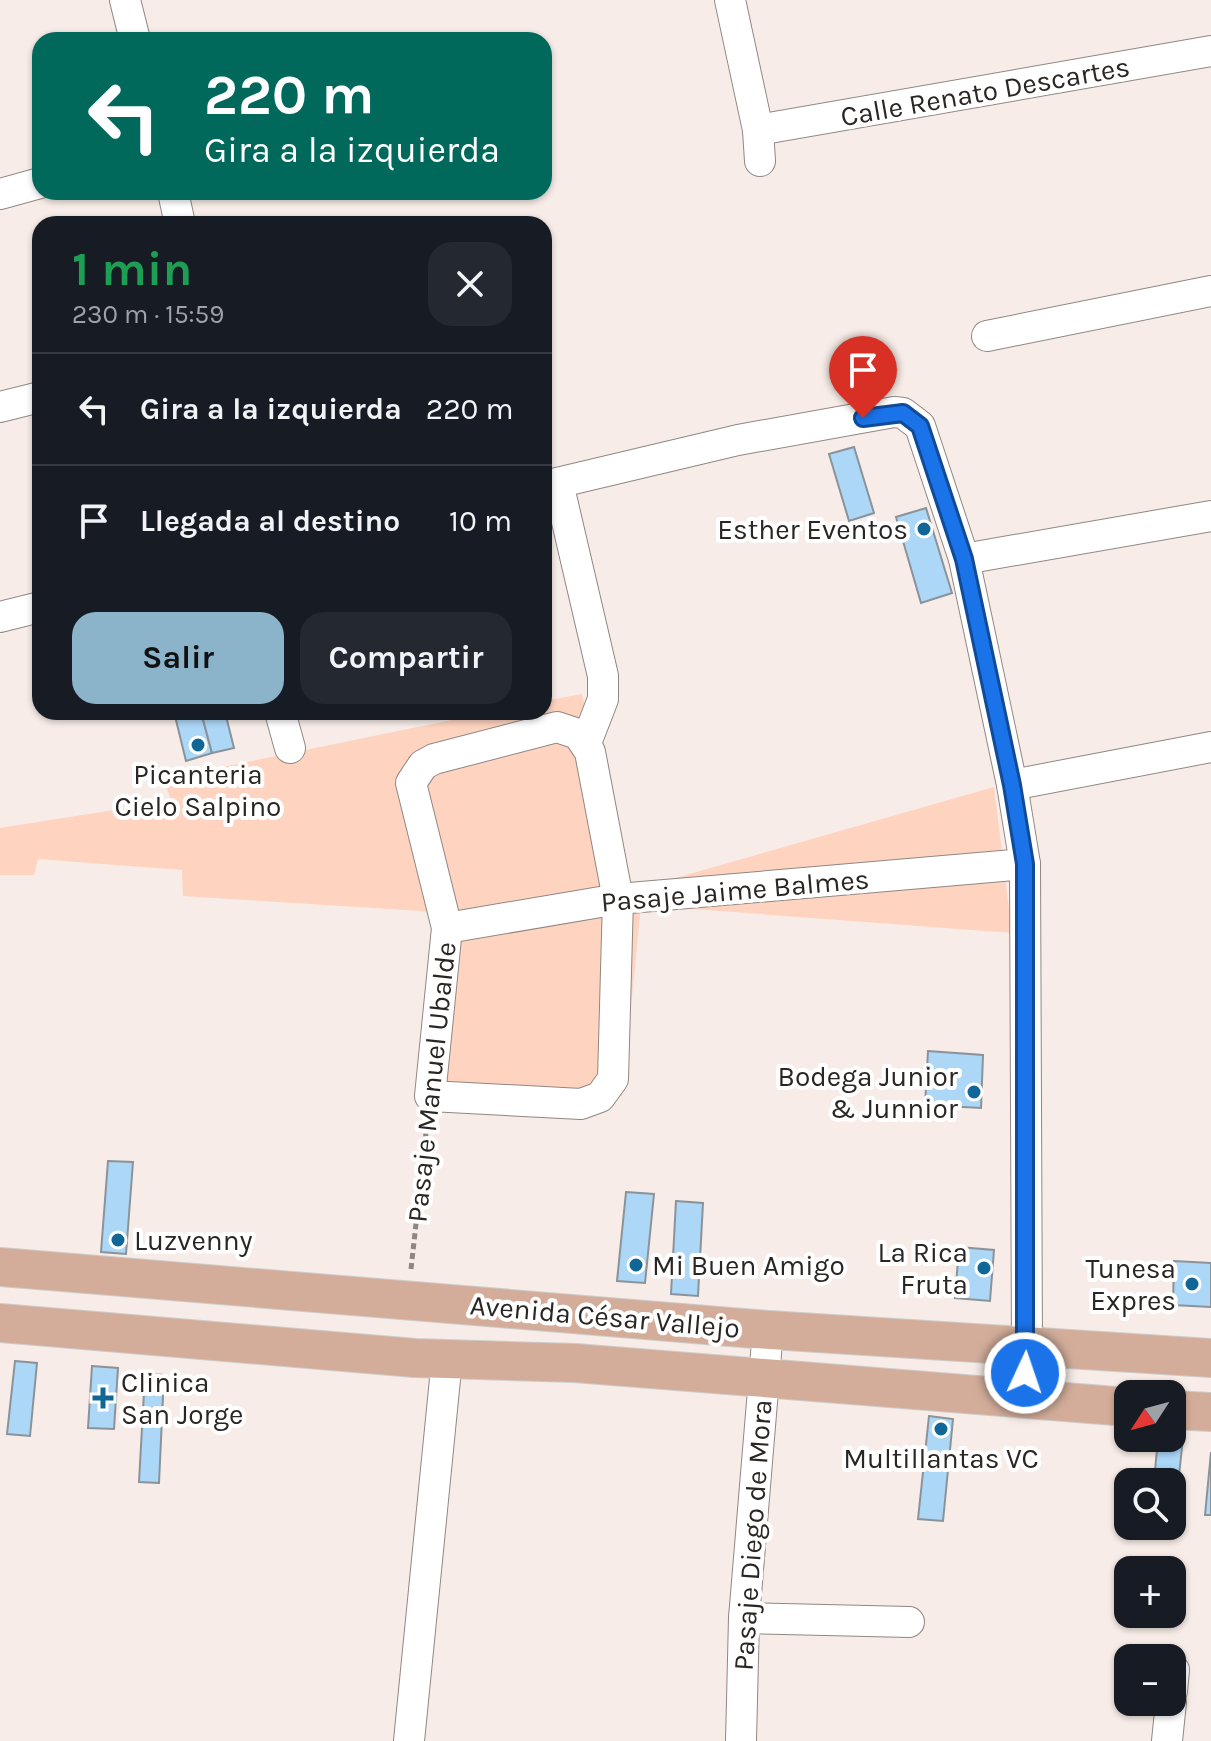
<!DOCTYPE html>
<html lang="es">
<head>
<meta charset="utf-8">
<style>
  :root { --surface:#171b24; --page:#242831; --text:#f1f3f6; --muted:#9ea1a6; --line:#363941; --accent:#8bb4cb }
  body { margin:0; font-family:Karla,sans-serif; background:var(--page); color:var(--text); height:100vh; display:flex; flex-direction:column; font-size:30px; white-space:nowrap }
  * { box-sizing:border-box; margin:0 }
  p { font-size:26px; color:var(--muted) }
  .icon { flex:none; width:44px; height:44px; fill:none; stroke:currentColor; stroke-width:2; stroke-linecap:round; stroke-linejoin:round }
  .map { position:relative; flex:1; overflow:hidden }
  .panel { position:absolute; left:32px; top:216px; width:520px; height:504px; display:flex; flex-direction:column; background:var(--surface); border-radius:24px; box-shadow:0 2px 6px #0004 }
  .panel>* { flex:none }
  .hud { position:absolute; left:32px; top:32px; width:520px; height:168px; border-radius:24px; box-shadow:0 2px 6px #0004; background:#00695c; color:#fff; overflow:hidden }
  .needle { width:52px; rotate:234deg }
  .buttons { position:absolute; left:1114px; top:1380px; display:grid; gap:16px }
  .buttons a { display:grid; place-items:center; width:72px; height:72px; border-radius:16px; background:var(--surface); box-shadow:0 2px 6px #0004; font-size:40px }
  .pin { position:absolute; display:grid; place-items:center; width:68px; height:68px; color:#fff; margin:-82px -34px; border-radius:50% 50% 50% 0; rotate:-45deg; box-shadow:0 0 8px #0007 }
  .pin .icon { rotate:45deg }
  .me { position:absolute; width:88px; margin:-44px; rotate:3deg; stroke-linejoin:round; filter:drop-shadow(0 0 6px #0008) }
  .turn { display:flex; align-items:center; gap:28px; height:168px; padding:0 40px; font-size:36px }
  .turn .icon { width:104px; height:104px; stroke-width:2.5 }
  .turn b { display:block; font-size:56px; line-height:68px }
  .round { display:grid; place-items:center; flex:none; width:84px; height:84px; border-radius:24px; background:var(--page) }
  .head { display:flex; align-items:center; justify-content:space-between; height:136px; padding:0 40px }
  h1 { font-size:48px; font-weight:700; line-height:60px; color:#1e9e55 }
  .action { display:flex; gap:16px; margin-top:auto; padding:16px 40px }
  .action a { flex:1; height:92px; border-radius:24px; background:var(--accent); color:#111; font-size:32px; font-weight:700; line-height:92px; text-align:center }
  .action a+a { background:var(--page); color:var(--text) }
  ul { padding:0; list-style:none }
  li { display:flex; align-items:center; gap:24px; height:112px; padding:0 40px; border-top:2px solid var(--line) }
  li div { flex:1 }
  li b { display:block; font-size:30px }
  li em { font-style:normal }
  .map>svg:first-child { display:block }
  .green { fill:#fed3bf }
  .building { fill:#add7f7; stroke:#8b939a; stroke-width:2 }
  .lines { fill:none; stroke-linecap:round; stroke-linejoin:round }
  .minor-casing { stroke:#918782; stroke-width:32 }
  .major-casing { stroke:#cccbca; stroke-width:40 }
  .path { stroke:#8d8682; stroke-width:5; stroke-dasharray:6 4; stroke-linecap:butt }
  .minor { stroke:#fff; stroke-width:30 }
  .major { stroke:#d3ad9a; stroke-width:38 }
  .route-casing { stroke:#114b97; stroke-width:20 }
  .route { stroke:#1a73e8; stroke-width:14 }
  .poi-dot { fill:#0f6697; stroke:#fff; stroke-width:3 }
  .labels { text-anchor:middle; stroke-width:8; stroke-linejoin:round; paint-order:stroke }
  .street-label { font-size:28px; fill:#2a2624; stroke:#fff }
  .poi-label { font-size:28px; fill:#2a2624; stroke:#fff; text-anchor:end }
</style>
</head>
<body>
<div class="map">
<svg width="1211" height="1741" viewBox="0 0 1211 1741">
  <rect width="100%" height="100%" fill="#f7ece7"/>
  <path class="green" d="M582,694L630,891L994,787L1012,933L641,905L622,1096L440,1081L453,913L183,896L182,870L38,859L34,875H0V828L171,801L164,779L491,712H544V701Z"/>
  <g class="building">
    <path d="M854,447L874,513L849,521L829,454Z"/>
    <path d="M926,508L952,593L921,603L896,517Z"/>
    <path d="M174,712H201L212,753L186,761Z"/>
    <path d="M201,712H225L234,748L212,753Z"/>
    <path d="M928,1051L983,1055L981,1108L925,1105Z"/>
    <path d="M108,1161L133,1162L126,1254L101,1252Z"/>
    <path d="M626,1192L654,1194L645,1283L617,1281Z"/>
    <path d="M676,1201L703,1203L698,1296L671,1294Z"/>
    <path d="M959,1247L994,1250L990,1301L955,1298Z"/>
    <path d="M1174,1261L1211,1263V1307L1173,1305Z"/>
    <path d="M15,1361L37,1363L30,1436L7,1434Z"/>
    <path d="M92,1366L118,1368L114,1429L88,1428Z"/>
    <path d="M145,1374L164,1375L159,1483L139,1482Z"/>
    <path d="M929,1416L953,1419L943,1521L918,1519Z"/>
    <path d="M1158,1438H1183L1177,1494L1172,1493V1482H1154Z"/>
    <path d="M1211,1452V1515H1205Z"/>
  </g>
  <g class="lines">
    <defs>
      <g id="minor">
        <path d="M125,0L135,40"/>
        <path d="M730,0L758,130L760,161"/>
        <path d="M758,130L1211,51"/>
        <path d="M173,192L180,224"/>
        <path d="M0,194L40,183"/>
        <path d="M987,336L1211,291"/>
        <path d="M0,407L40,397"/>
        <path d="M558,483L603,676V699L586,743"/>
        <path d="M544,486L738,440L894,412L903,413L920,426L964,559L1012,785L1025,864L1027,1347L1022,1400"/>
        <path d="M964,559L1211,516"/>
        <path d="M0,617L40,607"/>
        <path d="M280,712L290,748"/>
        <path d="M557,727L578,734L590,752L618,899L613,1079L600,1097L581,1104L430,1096L447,928L411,783L423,765L434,759Z"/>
        <path d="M1012,785L1211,747"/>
        <path d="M447,928L618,899L1025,864"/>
        <path d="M744,1618L909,1622"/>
        <path d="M1172,1691L1174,1670"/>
        <path d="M409,1741L447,1359"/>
        <path d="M741,1741L744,1618L768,1330"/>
        <path d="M1167,1741L1171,1702"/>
      </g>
      <g id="major">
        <path d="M0,1267L755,1329L1211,1358"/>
        <path d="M0,1323L415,1358L575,1363L1128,1407"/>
        <path d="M1172,1410L1211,1412"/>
      </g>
    </defs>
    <use href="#minor" class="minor-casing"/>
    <use href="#major" class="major-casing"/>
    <path class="path" d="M411,1269L427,1124"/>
    <use href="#minor" class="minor"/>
    <use href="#major" class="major"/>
  </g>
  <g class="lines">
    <defs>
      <path id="route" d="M863,418L903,413L920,426L964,559L1012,785L1025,864V1373"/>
    </defs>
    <use href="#route" class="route-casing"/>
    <use href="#route" class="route"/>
  </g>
  <g class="poi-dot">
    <circle cx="924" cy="529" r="8"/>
    <circle cx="198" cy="745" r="8"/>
    <circle cx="974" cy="1092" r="8"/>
    <circle cx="118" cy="1240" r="8"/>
    <circle cx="636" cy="1265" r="8"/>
    <circle cx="984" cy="1268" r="8"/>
    <circle cx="1192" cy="1284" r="8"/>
    <path d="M99 1386h8v8h8v8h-8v8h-8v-8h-8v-8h8z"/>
    <circle cx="941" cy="1429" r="8"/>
  </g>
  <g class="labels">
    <g class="street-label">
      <text transform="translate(985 91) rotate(-10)" y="10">Calle Renato Descartes</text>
      <text transform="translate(735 890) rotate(-5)" y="10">Pasaje Jaime Balmes</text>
      <text transform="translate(431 1082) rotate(-84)" y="10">Pasaje Manuel Ubalde</text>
      <text transform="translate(605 1316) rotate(5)" y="10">Avenida César Vallejo</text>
      <text transform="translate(752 1535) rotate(-86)" y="10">Pasaje Diego de Mora</text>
    </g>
    <g class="poi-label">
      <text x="908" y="539">Esther Eventos</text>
      <text x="198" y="784" text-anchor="middle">Picanteria<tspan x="198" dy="32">Cielo Salpino</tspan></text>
      <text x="958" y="1086">Bodega Junior<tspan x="958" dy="32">&amp; Junnior</tspan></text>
      <text x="134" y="1250" text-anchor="start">Luzvenny</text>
      <text x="968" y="1262">La Rica<tspan x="968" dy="32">Fruta</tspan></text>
      <text x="652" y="1275" text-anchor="start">Mi Buen Amigo</text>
      <text x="1176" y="1278">Tunesa<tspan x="1176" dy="32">Expres</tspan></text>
      <text x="121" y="1392" text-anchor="start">Clinica<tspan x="121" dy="32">San Jorge</tspan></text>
      <text x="941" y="1468" text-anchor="middle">Multillantas VC</text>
    </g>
  </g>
</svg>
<div class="buttons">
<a><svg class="needle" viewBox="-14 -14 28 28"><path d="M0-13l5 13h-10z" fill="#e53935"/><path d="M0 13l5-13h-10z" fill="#9ea1a6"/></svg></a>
<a><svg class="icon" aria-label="search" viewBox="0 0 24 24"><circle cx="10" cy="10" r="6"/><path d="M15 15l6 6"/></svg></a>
<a>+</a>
<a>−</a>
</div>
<div class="pin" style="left:863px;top:418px;background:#d93025"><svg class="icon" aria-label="arrive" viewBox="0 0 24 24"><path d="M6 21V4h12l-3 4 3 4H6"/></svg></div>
<svg class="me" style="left:1025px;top:1373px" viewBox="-20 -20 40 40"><circle r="17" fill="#1a73e8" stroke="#fff" stroke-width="3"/><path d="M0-11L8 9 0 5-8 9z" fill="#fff"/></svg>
<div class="hud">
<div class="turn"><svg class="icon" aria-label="left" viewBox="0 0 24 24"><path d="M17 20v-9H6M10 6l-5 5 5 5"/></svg><div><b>220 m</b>Gira a la izquierda</div></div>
</div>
<section class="panel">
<div class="head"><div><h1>1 min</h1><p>230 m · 15:59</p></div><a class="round"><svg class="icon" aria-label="close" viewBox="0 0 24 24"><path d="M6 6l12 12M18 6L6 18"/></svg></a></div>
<ul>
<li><svg class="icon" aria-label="left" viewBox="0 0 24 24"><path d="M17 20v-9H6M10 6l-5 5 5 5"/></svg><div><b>Gira a la izquierda</b></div><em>220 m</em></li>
<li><svg class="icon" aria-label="arrive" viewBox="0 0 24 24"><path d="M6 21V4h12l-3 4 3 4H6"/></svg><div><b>Llegada al destino</b></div><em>10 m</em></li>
</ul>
<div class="action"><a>Salir</a><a>Compartir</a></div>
</section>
</div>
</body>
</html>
